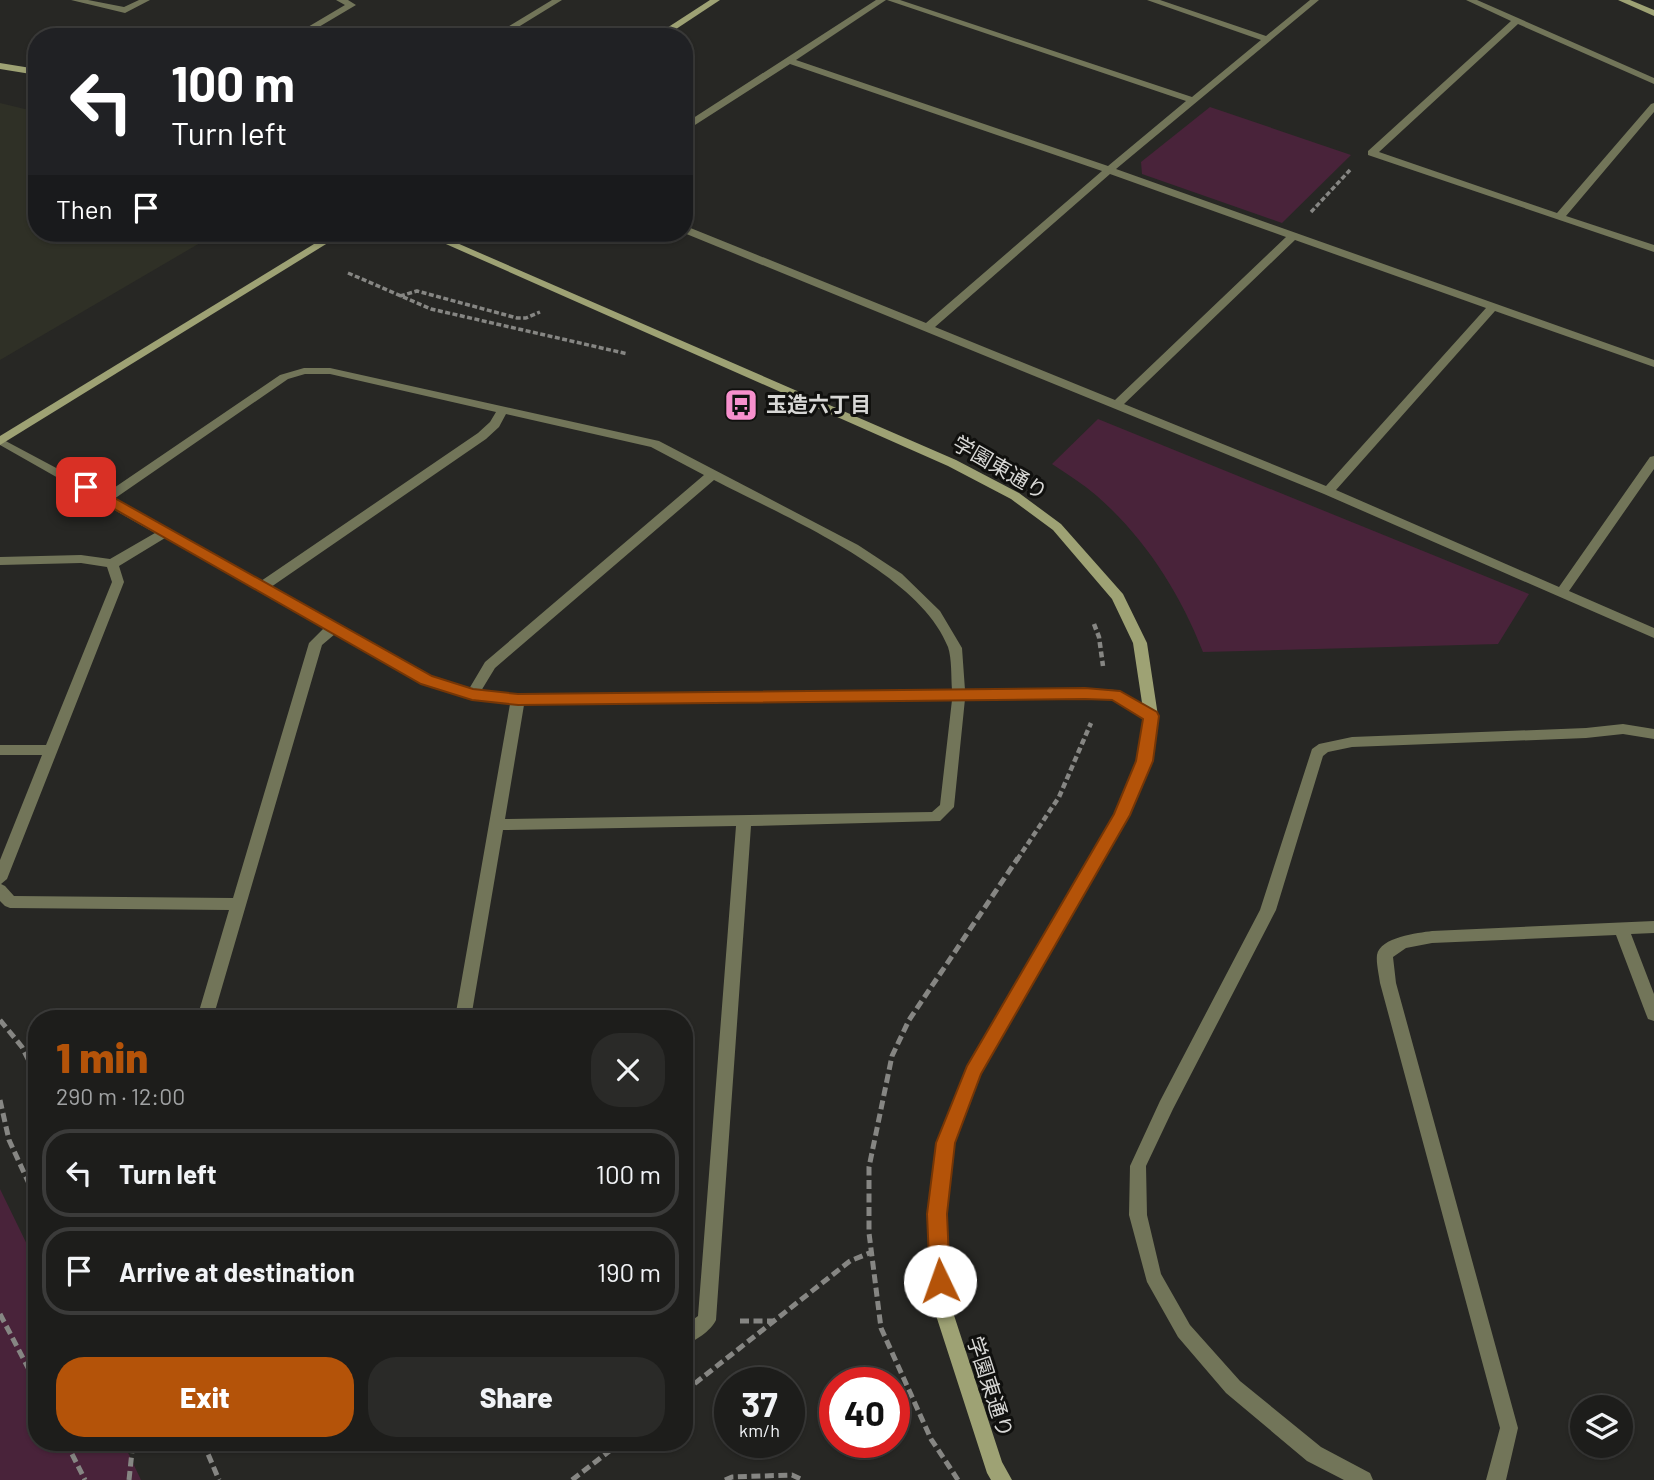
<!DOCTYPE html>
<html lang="en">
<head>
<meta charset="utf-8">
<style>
  :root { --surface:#1d1d1b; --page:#2a2a28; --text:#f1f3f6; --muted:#a0a2a3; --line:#3b3b3a; --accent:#b45309 }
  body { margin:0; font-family:Barlow,"Noto Sans JP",sans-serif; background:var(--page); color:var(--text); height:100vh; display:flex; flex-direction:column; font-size:26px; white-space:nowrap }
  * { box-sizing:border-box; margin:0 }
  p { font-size:23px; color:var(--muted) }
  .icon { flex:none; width:38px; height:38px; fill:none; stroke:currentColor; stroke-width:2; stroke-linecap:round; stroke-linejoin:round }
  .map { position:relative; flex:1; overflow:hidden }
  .side { position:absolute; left:28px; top:1010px; width:665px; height:441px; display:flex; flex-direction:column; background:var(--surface); border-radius:28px; box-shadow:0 2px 5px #0004,0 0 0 2px var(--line) }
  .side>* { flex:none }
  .hud { position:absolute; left:28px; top:28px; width:665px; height:214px; border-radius:28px; box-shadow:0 2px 5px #0004,0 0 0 2px var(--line); background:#202124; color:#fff; overflow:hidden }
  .controls { position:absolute; left:1570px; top:1395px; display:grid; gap:14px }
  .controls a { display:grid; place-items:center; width:63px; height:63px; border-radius:50%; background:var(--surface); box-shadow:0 2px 5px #0004,0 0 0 2px var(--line); font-size:35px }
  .speed { position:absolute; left:714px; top:1367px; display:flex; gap:14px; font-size:35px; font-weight:700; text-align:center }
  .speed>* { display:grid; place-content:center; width:91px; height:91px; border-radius:50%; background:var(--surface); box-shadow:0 2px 5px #0004,0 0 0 2px var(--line); line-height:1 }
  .speed small { font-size:18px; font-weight:400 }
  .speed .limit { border:10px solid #d22; background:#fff; color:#111 }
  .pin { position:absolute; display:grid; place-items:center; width:60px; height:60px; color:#fff; margin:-30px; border-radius:14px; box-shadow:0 4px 10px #0006 }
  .me { position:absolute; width:77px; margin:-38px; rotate:357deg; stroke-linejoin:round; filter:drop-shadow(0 0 5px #0008) }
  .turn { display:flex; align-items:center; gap:24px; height:147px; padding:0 28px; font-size:32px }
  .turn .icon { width:91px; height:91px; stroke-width:2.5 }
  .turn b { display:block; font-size:49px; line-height:60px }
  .then { display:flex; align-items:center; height:66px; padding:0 28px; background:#0003; gap:14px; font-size:26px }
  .round { display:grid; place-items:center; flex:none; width:74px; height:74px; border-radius:28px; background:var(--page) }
  .headline { display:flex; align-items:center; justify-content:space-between; height:119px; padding:0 28px }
  h1 { font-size:42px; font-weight:800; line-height:52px; color:var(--accent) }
  .button { display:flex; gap:14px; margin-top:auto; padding:14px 28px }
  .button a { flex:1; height:80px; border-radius:28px; background:var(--accent); color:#fff; font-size:28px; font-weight:800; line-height:80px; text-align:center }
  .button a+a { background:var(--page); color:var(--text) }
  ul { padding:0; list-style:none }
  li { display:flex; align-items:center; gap:21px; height:88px; margin:0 14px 10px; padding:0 14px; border:4px solid var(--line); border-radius:28px }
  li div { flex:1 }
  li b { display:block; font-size:26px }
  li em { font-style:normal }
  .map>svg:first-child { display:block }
  .built { fill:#2f3026 }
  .green { fill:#49233a }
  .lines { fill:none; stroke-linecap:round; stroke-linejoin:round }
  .path-far2 { stroke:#868683; stroke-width:3.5; stroke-dasharray:5 2.5; stroke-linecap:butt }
  .path-far1 { stroke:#868683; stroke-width:4.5; stroke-dasharray:6 3.5; stroke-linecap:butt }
  .path { stroke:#868683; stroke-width:5; stroke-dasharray:9 4.5; stroke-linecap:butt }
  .street { fill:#727559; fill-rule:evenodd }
  .secondary { fill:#9ea274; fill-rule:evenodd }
  .route { fill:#b45309; stroke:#753606; stroke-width:2 }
  .labels { text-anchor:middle; stroke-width:6; stroke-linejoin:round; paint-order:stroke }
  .poi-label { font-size:21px; font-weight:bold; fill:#d7d7d5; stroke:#10100e; text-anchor:start }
  .street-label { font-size:21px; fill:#d7d7d5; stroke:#10100e }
</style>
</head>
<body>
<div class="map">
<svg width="1654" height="1480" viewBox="0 0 1654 1480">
  <rect width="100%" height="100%" fill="#272724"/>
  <path class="built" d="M0,103L37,112V233H217L0,360Z"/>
  <g class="green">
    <path d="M1210,107L1351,155L1282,223L1142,174L1141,162Z"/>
    <path d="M1098,419L1529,594L1498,644L1203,652C1180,593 1145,538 1097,496C1083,484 1067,474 1052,464Z"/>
    <path d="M0,1189L37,1265V1442H123L141,1480H0Z"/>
  </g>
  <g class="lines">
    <g class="path-far2">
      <path d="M89,37L97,31"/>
      <path d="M1311,212L1350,170"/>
      <path d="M348,273L431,309L628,354"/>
      <path d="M400,296L417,291L517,318H526L540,312"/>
    </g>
    <g class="path-far1">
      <path d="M1094,624L1099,637L1103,666"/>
      <path d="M1017,860L1059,797L1091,723"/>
    </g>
    <g class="path">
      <path d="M0,1020L22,1047L37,1077"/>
      <path d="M0,1100L9,1140L37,1201"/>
      <path d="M0,1314L37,1385"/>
      <path d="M740,1321H774"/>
      <path d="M684,1392L850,1261L872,1252"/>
      <path d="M66,1442L85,1480"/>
      <path d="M203,1442L219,1480"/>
      <path d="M129,1480L133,1442"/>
      <path d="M572,1480L621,1442"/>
      <path d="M725,1480L732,1477L792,1475L803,1480"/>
      <path d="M958,1480L931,1439L881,1328L869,1233V1167L892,1056L909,1020L1018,858"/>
    </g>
    <g class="street">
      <path d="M71,0H88L124,7L139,0H150L125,13Z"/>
      <path d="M336,0H348L356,5L302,37H291L345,5Z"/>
      <path d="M552,0H562L502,37H491Z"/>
      <path d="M876,0H886L796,60L1108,166L1186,101L887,0H900L1192,97L1261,40L1147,0H1160L1266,36L1310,0H1319L1116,169L1654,360V367L1495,311L1336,490L1559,587L1650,457L1654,456V469L1569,591L1654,628V638L1324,494L684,233V226L688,227L926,323L1102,171L790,64L684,132V124ZM1110,174L1286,237L1115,400L935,327ZM1295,240L1486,308L1326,486L1124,404Z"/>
      <path d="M1466,0H1477L1654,78V84L1518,24L1379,152L1557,213L1651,104L1654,103V112L1566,216L1654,245V252L1368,155V151L1511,21Z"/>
      <path d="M304,368H330L659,441L858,545L902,574L940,611L962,648L965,690L1085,688L1115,690L1156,712L1158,716L1156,720H1146L1112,700L1085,698L965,699L954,807L940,821L751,826L716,1320C711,1331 695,1341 684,1345V1326L698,1316L736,826L503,830L471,1018H455L510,704L472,700L422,683L335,634L322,645L213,1018H197L229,910L10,908L5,906L0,901V860L42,755H0V745H46L112,582L107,567L81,563L0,565V557L81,555L110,559L155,533L0,445V438L105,494L280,375ZM305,374H330L496,412L490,422L478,433L261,581L114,499L288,379ZM506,414L651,447L704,475L485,662L469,689L432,677L271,587L486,439L499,427ZM714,480C781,515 920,573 948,647C952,659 951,677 952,690L518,695L481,691L495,668ZM165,538L324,628L309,643L233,898L14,896L5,886L1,884L7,879L124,582L119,566ZM952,700L940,805L932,812L505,819L524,705Z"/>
      <path d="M1623,724L1654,729V739L1623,734L1586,738L1352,747L1328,752L1323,756L1276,910L1173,1109L1146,1166L1147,1215L1161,1274L1190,1325L1240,1381L1321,1447L1370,1473L1373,1480H1344L1307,1461L1226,1393L1178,1337L1147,1282L1129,1215L1130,1166L1160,1101L1260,910L1312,749L1319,744L1352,737L1586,728Z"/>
      <path d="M1654,921V933L1631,934L1654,994V1021L1648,1019L1646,1014L1616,935L1432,943L1406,948L1393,957L1396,983L1518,1428L1506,1480H1486L1500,1428L1380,983C1379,975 1376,963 1377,955C1380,937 1418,933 1432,931Z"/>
      <path d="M407,1442H553L551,1449L544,1451H416L409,1449Z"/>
    </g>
    <g class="secondary">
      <path d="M710,0H720L664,37H653Z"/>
      <path d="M1618,0H1630L1654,10V16Z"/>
      <path d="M0,63L37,69V75L0,69Z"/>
      <path d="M332,233H344L0,445V436Z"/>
      <path d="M421,233H434L956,460L1019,493L1061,524L1123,594L1147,643L1158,716L1151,761L1129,815L980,1073L953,1143L946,1214L950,1303L1002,1462L1012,1480H991L987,1473L932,1303L928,1214L937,1143L967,1066L1115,814L1137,761L1144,716L1133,643L1112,599L1053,530L1011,499L948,466Z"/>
    </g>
  </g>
  <path class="route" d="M86,482L432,676L473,689L518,694L1085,688L1120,691L1157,712L1159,716L1153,761L1130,815L981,1074L955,1143L947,1214L950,1281L947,1287L940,1290L933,1287L930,1281L927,1214L936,1143L967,1066L1114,814L1136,761L1143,719L1112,700L1085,699L518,705L472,700L421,684L81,490V484Z"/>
  <defs>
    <symbol id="bus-square" viewBox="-11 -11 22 22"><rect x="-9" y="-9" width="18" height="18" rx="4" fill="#f790cd" stroke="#10100e"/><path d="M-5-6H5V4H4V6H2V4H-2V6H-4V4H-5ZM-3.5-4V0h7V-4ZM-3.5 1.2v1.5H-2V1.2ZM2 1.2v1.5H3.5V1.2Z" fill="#111"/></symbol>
  </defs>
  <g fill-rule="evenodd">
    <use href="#bus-square" x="722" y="386" width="38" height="38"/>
  </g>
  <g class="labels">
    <g class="poi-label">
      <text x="766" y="412">玉造六丁目</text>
    </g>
    <g class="street-label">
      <text transform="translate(1000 468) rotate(30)" y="7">学園東通り</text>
      <text transform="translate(990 1387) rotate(72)" y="7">学園東通り</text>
    </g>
  </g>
</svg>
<div class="controls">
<a><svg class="icon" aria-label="layers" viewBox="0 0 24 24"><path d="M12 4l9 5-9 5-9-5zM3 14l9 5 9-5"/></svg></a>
</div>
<div class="speed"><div>37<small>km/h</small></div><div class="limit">40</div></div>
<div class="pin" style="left:86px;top:487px;background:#d93025"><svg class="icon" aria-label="arrive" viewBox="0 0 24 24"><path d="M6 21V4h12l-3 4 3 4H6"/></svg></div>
<svg class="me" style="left:940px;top:1281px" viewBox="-20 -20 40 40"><circle r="19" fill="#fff"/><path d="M0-13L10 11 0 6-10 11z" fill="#b45309"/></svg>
<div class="hud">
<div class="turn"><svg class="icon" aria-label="left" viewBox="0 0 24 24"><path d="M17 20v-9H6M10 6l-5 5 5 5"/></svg><div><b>100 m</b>Turn left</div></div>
<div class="then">Then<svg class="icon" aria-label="arrive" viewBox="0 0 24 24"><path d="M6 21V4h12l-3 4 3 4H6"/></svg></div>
</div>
<section class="side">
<div class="headline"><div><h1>1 min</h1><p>290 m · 12:00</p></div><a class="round"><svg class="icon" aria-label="close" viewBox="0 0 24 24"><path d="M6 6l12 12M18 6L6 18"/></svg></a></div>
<ul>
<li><svg class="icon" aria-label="left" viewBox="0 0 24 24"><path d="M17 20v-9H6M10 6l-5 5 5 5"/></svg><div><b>Turn left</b></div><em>100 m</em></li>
<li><svg class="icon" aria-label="arrive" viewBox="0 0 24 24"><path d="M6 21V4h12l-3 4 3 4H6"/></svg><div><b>Arrive at destination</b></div><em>190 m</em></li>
</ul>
<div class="button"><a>Exit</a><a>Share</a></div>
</section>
</div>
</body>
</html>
